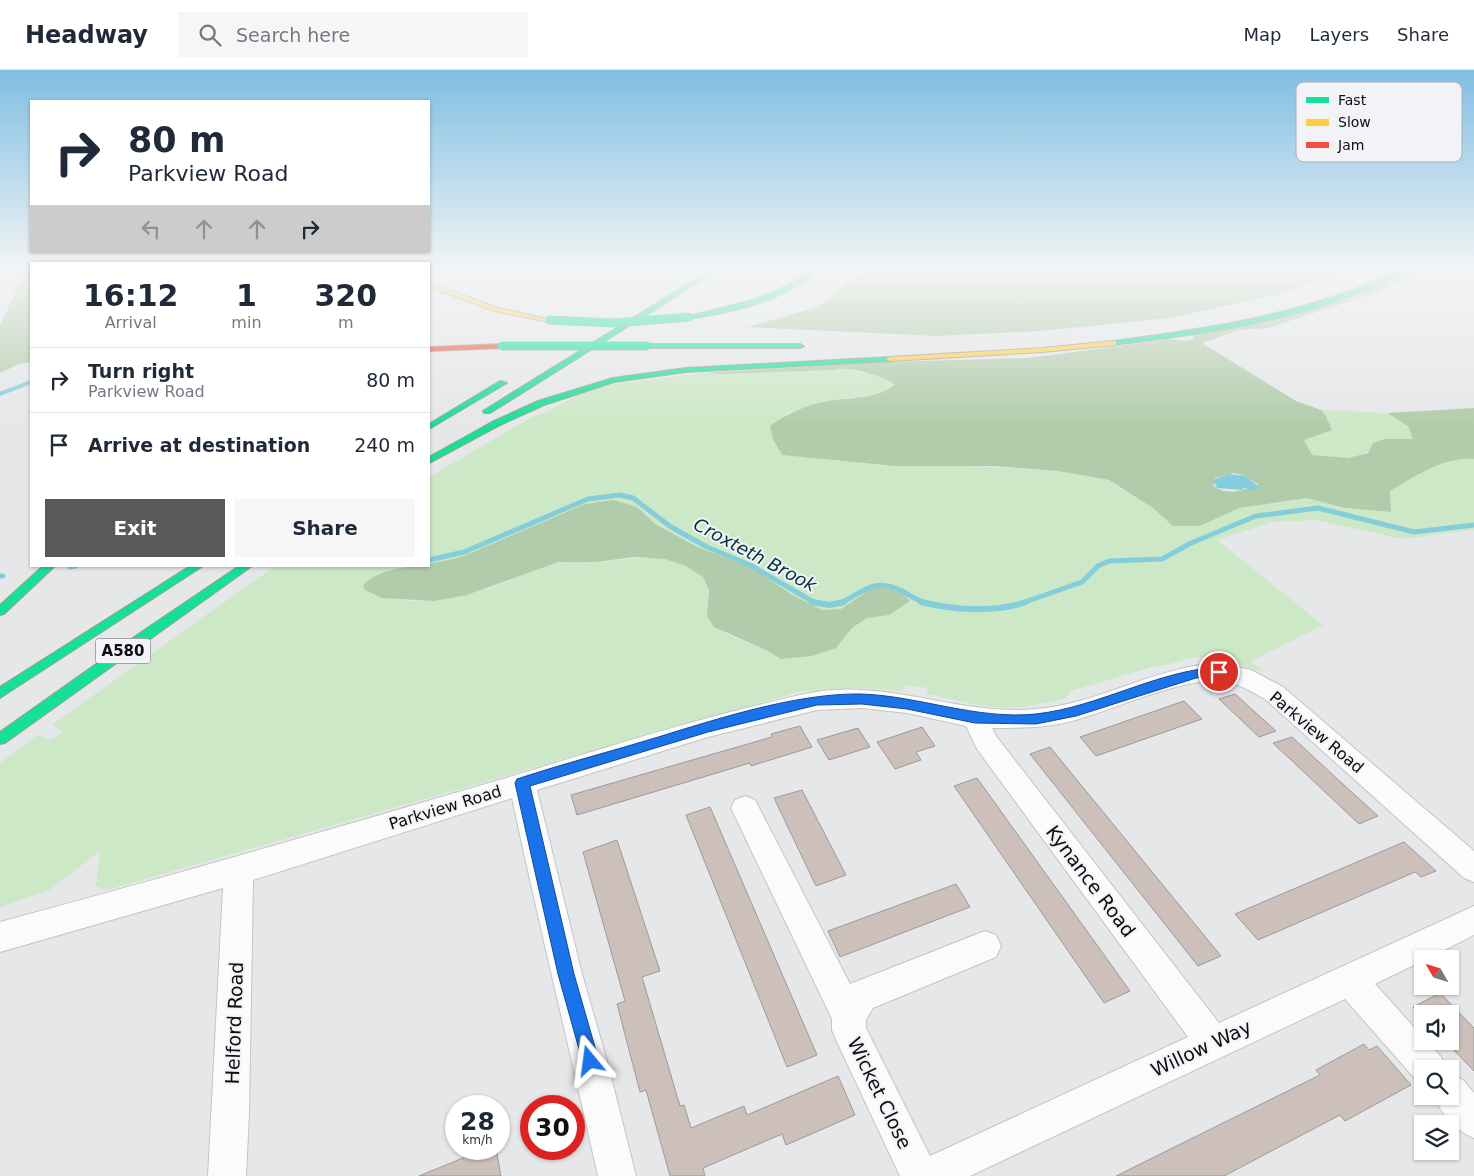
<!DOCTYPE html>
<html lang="en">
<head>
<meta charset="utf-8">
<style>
  :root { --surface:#fff; --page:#f6f6f7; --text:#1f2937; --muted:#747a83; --line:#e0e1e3; --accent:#58595b }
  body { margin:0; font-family:"DejaVu Sans",sans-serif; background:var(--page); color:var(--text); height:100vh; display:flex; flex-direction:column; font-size:19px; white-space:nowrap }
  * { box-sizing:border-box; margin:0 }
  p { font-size:16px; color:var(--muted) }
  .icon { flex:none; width:28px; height:28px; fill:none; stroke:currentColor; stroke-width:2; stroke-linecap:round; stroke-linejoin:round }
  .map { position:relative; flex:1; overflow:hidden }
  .side { position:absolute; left:30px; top:192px; width:400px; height:305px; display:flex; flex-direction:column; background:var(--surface); border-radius:0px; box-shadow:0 1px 4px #0004 }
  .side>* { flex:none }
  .guide { position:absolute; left:30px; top:30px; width:400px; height:152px; border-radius:0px; box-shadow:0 1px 4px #0004; background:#fff; color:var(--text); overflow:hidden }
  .needle { width:32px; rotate:309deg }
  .fabs { position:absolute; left:1414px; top:880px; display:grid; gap:10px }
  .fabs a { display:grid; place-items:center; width:45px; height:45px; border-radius:0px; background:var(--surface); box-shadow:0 1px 4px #0004; font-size:25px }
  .speed { position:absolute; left:445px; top:1025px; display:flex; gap:10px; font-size:25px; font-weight:700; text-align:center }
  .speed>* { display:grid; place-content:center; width:65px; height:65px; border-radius:50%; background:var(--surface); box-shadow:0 1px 4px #0004; line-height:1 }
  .speed small { font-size:12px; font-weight:400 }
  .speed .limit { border:8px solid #d22; background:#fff; color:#111 }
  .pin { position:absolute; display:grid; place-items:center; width:42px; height:42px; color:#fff; margin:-21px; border:2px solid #fff; border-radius:50%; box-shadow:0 1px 5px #0007 }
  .me { position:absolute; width:55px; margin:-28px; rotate:344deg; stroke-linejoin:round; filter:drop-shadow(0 0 4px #0008) }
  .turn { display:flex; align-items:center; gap:18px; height:105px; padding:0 15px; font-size:22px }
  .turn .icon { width:65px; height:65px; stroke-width:2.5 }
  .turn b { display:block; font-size:35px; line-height:42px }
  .lanes { display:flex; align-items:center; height:48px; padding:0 15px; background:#0003; justify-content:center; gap:25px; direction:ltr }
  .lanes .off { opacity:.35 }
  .eta { display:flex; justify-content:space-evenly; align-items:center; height:85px; text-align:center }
  .eta b { font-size:30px; font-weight:700; line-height:35px }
  .button { display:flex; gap:10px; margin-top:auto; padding:10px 15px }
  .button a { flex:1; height:58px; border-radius:0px; background:var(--accent); color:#fff; font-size:20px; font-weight:700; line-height:58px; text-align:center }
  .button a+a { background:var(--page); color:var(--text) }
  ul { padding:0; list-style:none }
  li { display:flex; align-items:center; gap:15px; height:65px; padding:0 15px; border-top:1px solid var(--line) }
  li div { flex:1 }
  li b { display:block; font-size:19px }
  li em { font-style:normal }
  header { display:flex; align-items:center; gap:30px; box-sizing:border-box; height:70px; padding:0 25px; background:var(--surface); border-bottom:1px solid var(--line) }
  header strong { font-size:24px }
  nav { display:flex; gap:28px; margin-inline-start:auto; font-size:18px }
  .search { width:350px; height:45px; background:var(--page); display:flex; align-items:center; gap:12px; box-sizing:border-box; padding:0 18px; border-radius:0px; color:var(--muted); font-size:19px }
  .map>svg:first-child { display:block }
  .green { fill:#cce8c6 }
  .forest { fill:#b1ccaa; fill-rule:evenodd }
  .water { fill:#84cedb }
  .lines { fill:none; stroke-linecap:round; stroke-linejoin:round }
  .stream-far2 { stroke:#84cedb; stroke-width:4 }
  .stream-far1 { stroke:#84cedb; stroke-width:5 }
  .stream { stroke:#84cedb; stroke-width:6 }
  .building { fill:#cdbfba; stroke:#9a9b9b }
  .street-casing { stroke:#c3c4c6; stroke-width:2 }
  .fast-casing { stroke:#a39e8c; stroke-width:2 }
  .slow-casing { stroke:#a39e8c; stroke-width:2 }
  .jam-casing { stroke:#a39e8c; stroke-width:2 }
  .street { fill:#fbfbfc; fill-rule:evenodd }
  .fast { fill:#16e098; fill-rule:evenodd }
  .slow { fill:#ffcf43; fill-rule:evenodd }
  .jam { fill:#f24e42; fill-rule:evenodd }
  .fast-bridge-casing { stroke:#a39e8c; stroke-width:9; stroke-linecap:butt }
  .fast-bridge { stroke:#16e098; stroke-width:8 }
  .route { fill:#1a73e8; stroke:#114b97 }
  .labels { text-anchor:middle; stroke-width:4; stroke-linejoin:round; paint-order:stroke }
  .shield { fill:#f2f3f7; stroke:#515254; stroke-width:1 }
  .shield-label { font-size:15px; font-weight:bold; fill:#0c0d0e }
  .street-label { font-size:16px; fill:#0c0d0e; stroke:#f2f3f7 }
  .water-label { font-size:18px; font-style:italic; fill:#00343b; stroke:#f2f3f7 }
  .near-street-label { font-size:19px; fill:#0c0d0e; stroke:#f2f3f7 }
  .key { fill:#f2f3f7; stroke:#adaeb1; stroke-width:1 }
  .key-label { font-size:14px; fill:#0c0d0e }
</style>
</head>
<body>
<header>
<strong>Headway</strong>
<div class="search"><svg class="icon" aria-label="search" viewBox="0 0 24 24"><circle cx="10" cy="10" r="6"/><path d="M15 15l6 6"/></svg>Search here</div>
<nav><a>Map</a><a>Layers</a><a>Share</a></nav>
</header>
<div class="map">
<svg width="1474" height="1106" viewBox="0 0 1474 1106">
  <rect width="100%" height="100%" fill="#e5e7e9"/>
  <g class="green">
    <path d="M840,298L881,306L895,314L882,324L826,331L788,343L771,356L773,369L782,385L1058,401L1108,410L1153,438L1173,456H1200L1239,438L1307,428L1346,438L1391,442L1390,421C1416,406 1443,387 1474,389V460L1402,469L1317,450L1272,452L1217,470L1323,555L1251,591L1262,601C1242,596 1222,587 1201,587C1186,587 1171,596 1155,596L1071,621L1066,628C1051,631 1035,636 1020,637C989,640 957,630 927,624L928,618L905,615L902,621L853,617L850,620L802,621L107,820L96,816L100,781L49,820L0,837V693L38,665L51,670L63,662L52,655L275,496H417L365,520C412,541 466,528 512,510C523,506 533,499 544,496C562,490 578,493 597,492C632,490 673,478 702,507C710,514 707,523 710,532C714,543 722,554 728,565L764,579L781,589L836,578L852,558L867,548L889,545L869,520L841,539L822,540L655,454L637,437L585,434L461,487L429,494V407L534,346L546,342L589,319L612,314L704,303L723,304L833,300Z"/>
    <path d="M1321,340L1387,343L1408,356L1413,369H1385C1356,393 1346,388 1312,385L1304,370L1332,360L1326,346Z"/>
  </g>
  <g class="forest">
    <path d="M25,200H31V292L19,294L0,303V256Z"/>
    <path d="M862,200H1343L1280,224L1169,248L1041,261L937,266L748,257L817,237L859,205Z"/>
    <path d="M1410,200H1422L1376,223L1268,258L1239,260L1202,273L1296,331L1321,340L1326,346L1332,360L1304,370L1312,385L1348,388L1368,383L1373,373L1385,369H1413L1408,356L1387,343L1474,338V389C1443,387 1416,406 1390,421L1391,442L1345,438L1307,428L1239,438L1200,456H1173L1153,438L1109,410L1058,401L994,396H896L782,385L773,369L770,356C788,343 806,335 828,331C851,327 877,330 895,314C881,306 849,295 833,300L723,304L704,303L886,292L1028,288L1171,269L1184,271L1193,269V265L1260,253ZM1234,403L1245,406L1259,415C1245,419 1227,427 1214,416L1215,408Z"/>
    <path d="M613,430L637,437L655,454L698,477L754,499L791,524L822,540L841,539L869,520L882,516L902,523L910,531L889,545L867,548L852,558L836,578L812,586L781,589L764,579L714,557L707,546L709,520L703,507L684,495L665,489L634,487L596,492H558L467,525L434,531L382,528L365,520L363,515C380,499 407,496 429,496V494L461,487L585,434Z"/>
  </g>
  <path class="water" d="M1229,404L1245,406L1261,418L1254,420L1243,418V420L1217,418L1213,410Z"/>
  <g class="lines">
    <path class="stream-far2" d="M0,324L31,312"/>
    <g class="stream-far1">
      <path d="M429,490L464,482L588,429L620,425L633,428L671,457L707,477L752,496L815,533"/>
      <path d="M70,497L76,496"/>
      <path d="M0,506H3"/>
      <path d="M841,533C864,521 875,507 902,521C911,526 916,530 926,533"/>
      <path d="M1022,533L1082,512L1098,496L1109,491L1162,489L1191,473L1256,446L1318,438L1414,462L1474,455"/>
    </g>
    <g class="stream">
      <path d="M812,532L830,535L844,532"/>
      <path d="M921,532C953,540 994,543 1026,532"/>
    </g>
  </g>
  <g class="building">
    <path d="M1235,624L1276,661L1259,667L1219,629Z"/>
    <path d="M1184,631L1202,649L1096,686L1080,667Z"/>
    <path d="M800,656L812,677L751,696L750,693L577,745L571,725L772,667L771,664Z"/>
    <path d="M922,657L935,676L916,682L921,690L895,699L877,672Z"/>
    <path d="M858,658L870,677L829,690L817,670Z"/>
    <path d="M1292,667L1333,705L1378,746L1359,754L1273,673Z"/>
    <path d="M1050,677L1198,858L1221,886L1198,896L1030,684Z"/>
    <path d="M977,708L1130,921L1104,933L954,716Z"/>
    <path d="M802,720L846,805L816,816L774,728Z"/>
    <path d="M710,737L817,985L787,997L686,745Z"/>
    <path d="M617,770L660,901L642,907L680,1036L684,1035L691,1058L744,1036L747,1045L838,1006L855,1045L786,1075L782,1064L703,1098L705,1106H670L646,1020L640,1022L617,934L625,931L583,782Z"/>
    <path d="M1404,772L1436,801L1421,807L1415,802L1258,870L1235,844Z"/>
    <path d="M956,814L970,837L840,887L828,861Z"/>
    <path d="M1440,923L1474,958V1001L1445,971H1450V944H1422V947L1413,937Z"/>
    <path d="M1364,974L1369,980L1377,976L1411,1015L1345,1051L1340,1045L1224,1106H1116L1320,1005L1316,1000Z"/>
    <path d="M485,1079H496L501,1106H419Z"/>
  </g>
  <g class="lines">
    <defs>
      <g id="street">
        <path d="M1219,593L1251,600L1283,617L1474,781V812L1464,808L1265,629C1250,621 1237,612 1220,611C1182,608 1115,639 1076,650C1048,658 1021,658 992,658L996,666L1219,953L1474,836V865L1427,889H1422V891L1375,914L1422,966V971H1427L1441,987L1446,999H1422V1014L1417,1011L1345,929L970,1106H900L837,972L832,960V949L731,738L735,730L745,726L755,730L850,914L985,861L996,865L1001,876L996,887L873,938L866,950V958L930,1086L1188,967L977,679L966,656L907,643L862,638L817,640L708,667L537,720L582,904L607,991L636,1106H598C570,980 539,855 512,728L253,810L249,1044L246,1106H208L223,818L0,882V852C167,807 333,759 499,710C583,685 668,657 754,636C774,632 795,625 816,622C890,610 961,646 1036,639C1099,634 1156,596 1219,593Z"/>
        <path d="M1450,1005L1463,1010L1474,1023V1068C1456,1061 1441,1044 1434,1026H1450Z"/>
      </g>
      <g id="fast">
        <path d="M710,200H718L490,343H484L483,341Z"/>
        <path d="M812,200H819C785,231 733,242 689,249L685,247L753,230L784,217Z"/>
        <path d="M1399,200H1407C1393,211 1372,218 1355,224C1278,254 1195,265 1113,275L1109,273L1113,271C1211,258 1309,244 1399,200Z"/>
        <path d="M644,274H800L804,276L800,278H644Z"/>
        <path d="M890,287H893V291L686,302L614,312L544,335L498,356L429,393V387L492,352L538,331L613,308L686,298Z"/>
        <path d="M500,311L507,313L429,359V354Z"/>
        <path d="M43,496H55L4,544L0,545V535Z"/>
        <path d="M190,496H203L0,628V617Z"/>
        <path d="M239,496H252L5,673L0,674V662L137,565Z"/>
      </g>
      <g id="slow">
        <path d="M429,213L499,238L553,250L549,252L495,241L429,217Z"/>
        <path d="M1113,271H1116V275L1042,282L890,291L886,289L890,287L1042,278Z"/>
      </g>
      <path id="jam" d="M502,274L506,276L505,278L429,281V277Z"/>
    </defs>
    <use href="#street" class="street-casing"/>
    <use href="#fast" class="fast-casing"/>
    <use href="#slow" class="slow-casing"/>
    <use href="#jam" class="jam-casing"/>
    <use href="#street" class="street"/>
    <use href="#fast" class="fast"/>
    <use href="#slow" class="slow"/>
    <use href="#jam" class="jam"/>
    <defs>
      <g id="fast-bridge">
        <path d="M549,250L614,253L689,247"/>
        <path d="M502,276H647"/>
      </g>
    </defs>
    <use href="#fast-bridge" class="fast-bridge-casing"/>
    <use href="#fast-bridge" class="fast-bridge"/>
  </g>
  <linearGradient id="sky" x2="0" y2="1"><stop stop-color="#80bee3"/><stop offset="0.56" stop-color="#f3f4f5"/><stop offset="1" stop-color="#f3f4f5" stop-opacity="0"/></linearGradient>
  <rect width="1474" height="355" fill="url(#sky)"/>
  <path class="route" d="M1219,597L1225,602L1223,605L1196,608L1076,646L1036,654L975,653L907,639L862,634L817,635L708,662L530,716L574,904L599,991L597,997L590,1000L584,997L558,904L515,713L517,709C562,694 609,682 655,668C717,649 796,623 861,624C920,626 976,650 1036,644C1099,637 1156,601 1219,597Z"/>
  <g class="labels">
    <rect class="shield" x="95.5" y="568.5" width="55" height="25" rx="4"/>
    <g class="shield-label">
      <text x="123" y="586">A580</text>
    </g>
    <g class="street-label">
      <text transform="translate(1317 662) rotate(40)" y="6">Parkview Road</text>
      <text transform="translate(445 737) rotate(-17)" y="6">Parkview Road</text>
    </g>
    <g class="water-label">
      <text transform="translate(755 485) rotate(28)" y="6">Croxteth Brook</text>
    </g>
    <g class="near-street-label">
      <text transform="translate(1091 811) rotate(53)" y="7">Kynance Road</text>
      <text transform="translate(234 953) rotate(-88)" y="7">Helford Road</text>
      <text transform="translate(1201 978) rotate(-25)" y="7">Willow Way</text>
      <text transform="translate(880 1023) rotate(64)" y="7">Wicket Close</text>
    </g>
  </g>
  <rect x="1296" y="12" width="166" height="80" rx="8" class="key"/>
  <rect x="1306" y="27" width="23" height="6" fill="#16e098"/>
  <rect x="1306" y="49" width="23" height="7" fill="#ffcf43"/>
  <rect x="1306" y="72" width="23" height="6" fill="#f24e42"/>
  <g class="key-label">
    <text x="1338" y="35">Fast</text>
    <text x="1338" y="57">Slow</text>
    <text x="1338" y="80">Jam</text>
  </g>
</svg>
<div class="fabs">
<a><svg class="needle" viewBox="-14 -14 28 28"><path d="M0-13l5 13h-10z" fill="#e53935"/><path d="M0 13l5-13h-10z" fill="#747a83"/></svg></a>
<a><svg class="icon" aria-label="sound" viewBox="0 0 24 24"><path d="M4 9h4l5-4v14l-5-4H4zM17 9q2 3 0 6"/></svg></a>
<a><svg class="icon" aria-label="search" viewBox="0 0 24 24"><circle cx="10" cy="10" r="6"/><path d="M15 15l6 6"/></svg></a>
<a><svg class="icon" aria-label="layers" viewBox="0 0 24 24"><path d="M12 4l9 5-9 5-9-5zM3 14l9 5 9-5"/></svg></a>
</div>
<div class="speed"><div>28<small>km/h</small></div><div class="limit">30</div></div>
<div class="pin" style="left:1219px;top:602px;background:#d93025"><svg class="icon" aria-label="arrive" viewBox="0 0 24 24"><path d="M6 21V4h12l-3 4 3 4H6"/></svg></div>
<svg class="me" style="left:590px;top:991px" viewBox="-20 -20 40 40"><path d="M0-17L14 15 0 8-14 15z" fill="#1a73e8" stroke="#fff" stroke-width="4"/></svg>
<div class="guide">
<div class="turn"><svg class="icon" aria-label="right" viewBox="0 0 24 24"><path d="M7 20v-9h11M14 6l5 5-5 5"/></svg><div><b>80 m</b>Parkview Road</div></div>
<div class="lanes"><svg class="icon off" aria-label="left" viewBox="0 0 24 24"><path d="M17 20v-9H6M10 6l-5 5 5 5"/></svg><svg class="icon off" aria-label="ahead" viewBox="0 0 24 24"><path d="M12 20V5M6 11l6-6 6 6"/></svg><svg class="icon off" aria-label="ahead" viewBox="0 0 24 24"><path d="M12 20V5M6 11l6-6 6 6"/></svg><svg class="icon" aria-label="right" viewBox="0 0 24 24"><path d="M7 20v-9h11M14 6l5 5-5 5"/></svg></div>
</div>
<section class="side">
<div class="eta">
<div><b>16:12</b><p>Arrival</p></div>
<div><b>1</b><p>min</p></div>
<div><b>320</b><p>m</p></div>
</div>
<ul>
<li><svg class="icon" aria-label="right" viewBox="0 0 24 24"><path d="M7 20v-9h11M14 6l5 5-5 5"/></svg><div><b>Turn right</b><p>Parkview Road</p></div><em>80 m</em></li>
<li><svg class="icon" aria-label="arrive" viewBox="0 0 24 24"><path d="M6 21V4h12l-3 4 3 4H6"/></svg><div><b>Arrive at destination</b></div><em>240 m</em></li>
</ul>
<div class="button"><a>Exit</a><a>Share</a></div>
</section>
</div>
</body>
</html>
